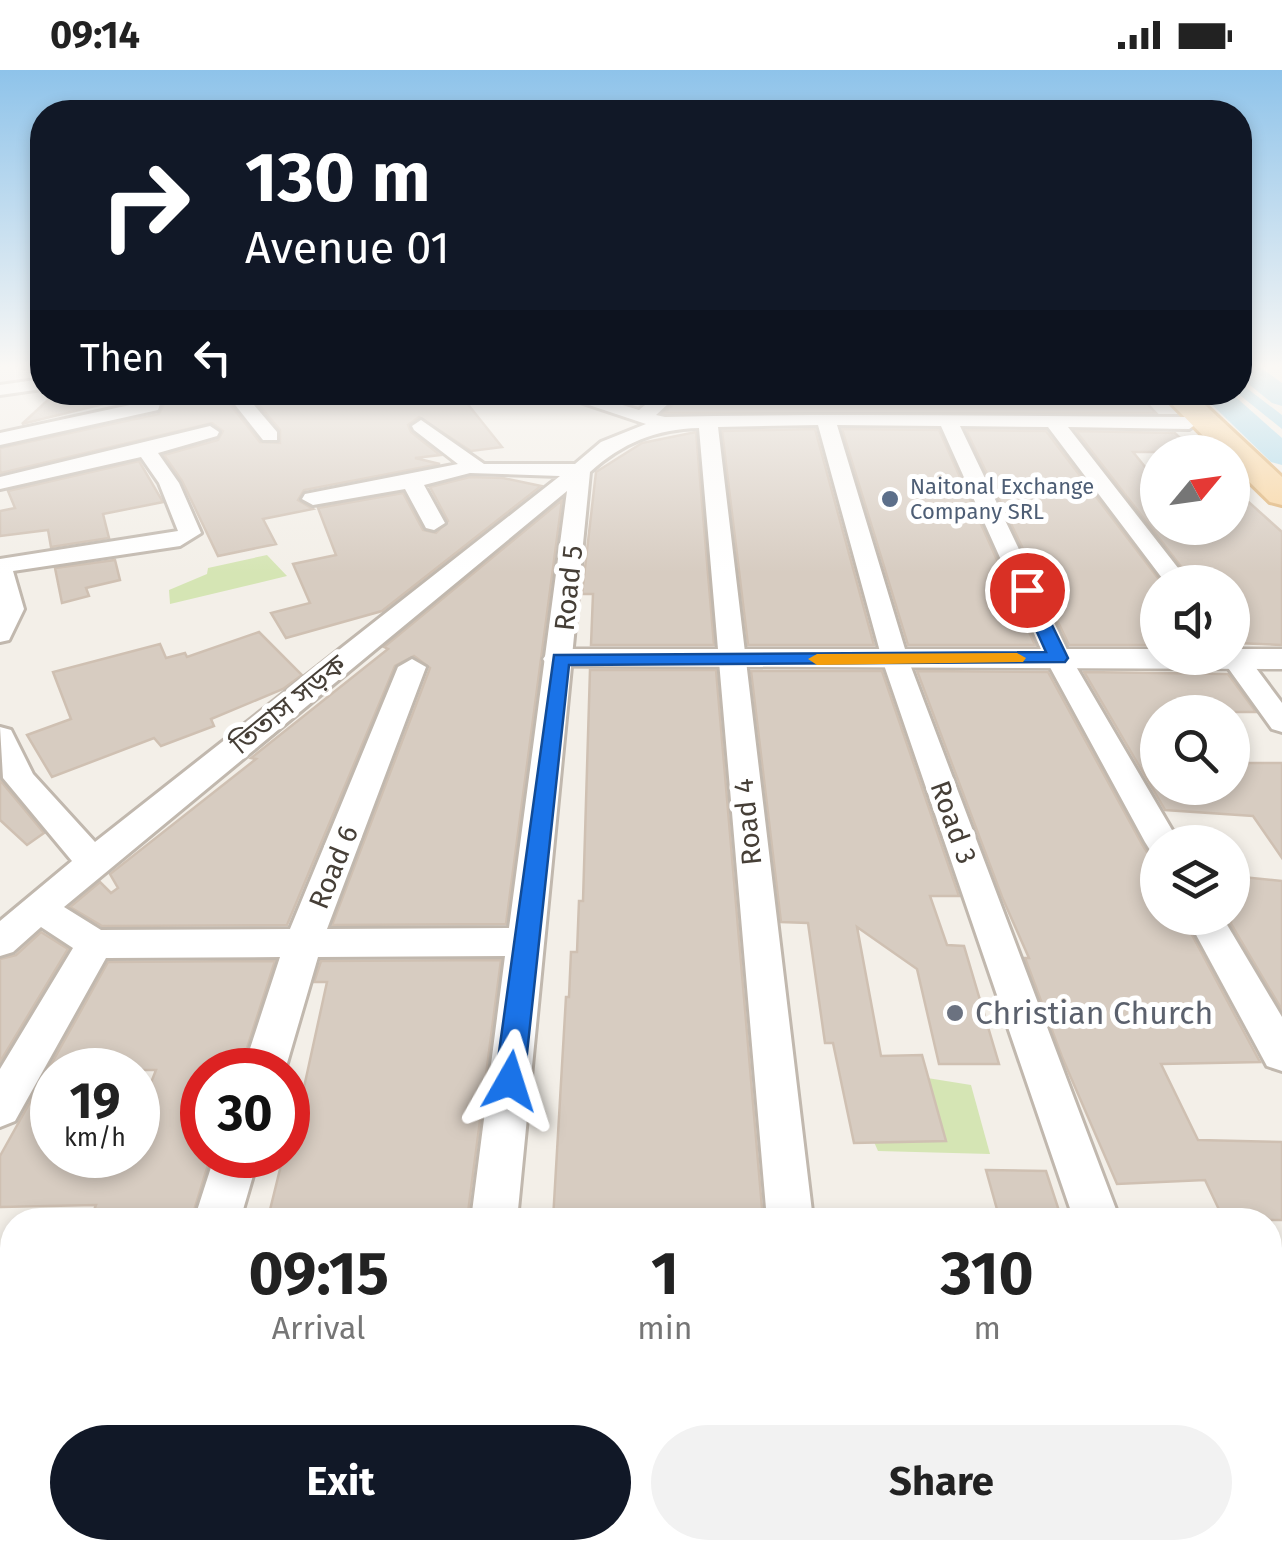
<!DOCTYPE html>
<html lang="en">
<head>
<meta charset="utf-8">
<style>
  :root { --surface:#fff; --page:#f2f2f2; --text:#222; --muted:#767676; --accent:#111827 }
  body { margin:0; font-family:"Fira Sans","Noto Sans Bengali",sans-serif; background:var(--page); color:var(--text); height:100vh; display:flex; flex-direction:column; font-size:38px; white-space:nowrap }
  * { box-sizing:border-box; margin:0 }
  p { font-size:32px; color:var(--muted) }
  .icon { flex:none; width:55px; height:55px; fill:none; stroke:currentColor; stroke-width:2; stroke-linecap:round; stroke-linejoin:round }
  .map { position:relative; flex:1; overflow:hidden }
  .side { position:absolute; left:0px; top:1138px; width:1282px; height:352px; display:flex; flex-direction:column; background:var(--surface); border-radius:40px 40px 0 0; box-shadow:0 5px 15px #0003 }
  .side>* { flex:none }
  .hud { position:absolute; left:30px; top:30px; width:1222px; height:305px; border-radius:40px; box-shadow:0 5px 15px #0003; background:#111827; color:#fff; overflow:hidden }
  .needle { width:65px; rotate:61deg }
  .buttons { position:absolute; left:1140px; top:365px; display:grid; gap:20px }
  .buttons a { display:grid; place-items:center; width:110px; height:110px; border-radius:50%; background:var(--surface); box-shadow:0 5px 15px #0003; font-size:50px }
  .speed { position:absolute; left:30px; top:978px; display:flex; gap:20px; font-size:50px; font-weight:700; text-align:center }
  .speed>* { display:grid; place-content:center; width:130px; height:130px; border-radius:50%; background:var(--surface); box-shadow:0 5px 15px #0003; line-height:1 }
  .speed small { font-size:25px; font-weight:400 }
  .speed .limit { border:15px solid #d22; background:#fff; color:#111 }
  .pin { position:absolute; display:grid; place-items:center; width:85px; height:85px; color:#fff; margin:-42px; border:5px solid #fff; border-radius:50%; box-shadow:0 2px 10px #0007 }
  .me { position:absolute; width:110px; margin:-55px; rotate:6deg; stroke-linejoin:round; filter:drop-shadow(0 0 8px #0008) }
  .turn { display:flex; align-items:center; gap:35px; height:210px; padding:0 50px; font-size:45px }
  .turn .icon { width:130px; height:130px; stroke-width:2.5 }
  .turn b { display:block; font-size:70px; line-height:85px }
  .then { display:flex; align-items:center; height:95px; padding:0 50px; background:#0003; gap:20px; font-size:38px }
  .eta { display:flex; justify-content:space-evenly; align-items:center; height:170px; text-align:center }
  .eta b { font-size:60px; font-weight:700; line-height:70px }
  .cta { display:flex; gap:20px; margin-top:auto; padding:20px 50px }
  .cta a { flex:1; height:115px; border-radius:60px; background:var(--accent); color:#fff; font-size:40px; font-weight:700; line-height:115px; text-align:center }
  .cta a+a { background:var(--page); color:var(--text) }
  .status { display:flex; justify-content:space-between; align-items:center; height:70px; padding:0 50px; background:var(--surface); direction:ltr }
  .status svg { height:28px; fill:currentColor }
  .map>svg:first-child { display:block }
  .green { fill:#d5e5b4 }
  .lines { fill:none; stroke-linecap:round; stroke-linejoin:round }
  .canal { fill:#a8d9ec; fill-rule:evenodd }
  .river { fill:#a8d9ec; fill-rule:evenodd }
  .building { fill:#d7ccc1; stroke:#cfc0b2; stroke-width:2.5; fill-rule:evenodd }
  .minor-casing { stroke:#c1b8ae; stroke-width:6 }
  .tertiary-casing { stroke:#c1b8ae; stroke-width:5 }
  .primary-casing { stroke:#ddae6d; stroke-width:6 }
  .minor { fill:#fff; fill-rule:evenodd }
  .tertiary { fill:#fff; fill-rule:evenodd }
  .primary { fill:#f8d39c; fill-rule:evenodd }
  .route { fill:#1a73e8; stroke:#114b97; stroke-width:2.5 }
  .slow { fill:#f59e0b }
  .service-dot { fill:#5c6f8a; stroke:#fff; stroke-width:4 }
  .worship-dot { fill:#6b7280; stroke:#fff; stroke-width:4 }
  .labels { text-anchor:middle; stroke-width:10; stroke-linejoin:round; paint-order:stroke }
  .far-service-label { font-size:22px; fill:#4e5e75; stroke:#fff; text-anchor:start }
  .street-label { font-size:28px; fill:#463f37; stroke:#fff }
  .near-worship-label { font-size:32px; fill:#5b616d; stroke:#fff; text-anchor:start }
</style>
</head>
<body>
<div class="status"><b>09:14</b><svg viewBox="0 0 49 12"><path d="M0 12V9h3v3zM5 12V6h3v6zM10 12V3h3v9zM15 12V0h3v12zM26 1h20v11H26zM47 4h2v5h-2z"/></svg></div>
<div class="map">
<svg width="1282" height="1488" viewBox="0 0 1282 1488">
  <rect width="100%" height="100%" fill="#f3efe8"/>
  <g class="green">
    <path d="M267,485L287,506L170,534L169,520L207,504L208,498Z"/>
    <path d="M840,994L971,1015L990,1084L878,1081Z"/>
  </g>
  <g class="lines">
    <path class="canal" d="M1240,313L1282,345V359L1236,322H1240Z"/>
    <g class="river">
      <path d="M1240,295H1257L1282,313V336L1272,333L1240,307Z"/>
      <path d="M1199,322H1230L1282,368V395L1271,392Z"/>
    </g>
  </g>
  <g class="building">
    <path d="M252,322H458L502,377L471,381L419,347L408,355L411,362L440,385L415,388L440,394L304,420L298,430L313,439L263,449L276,474L218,486L182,411L164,385L218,370L223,361L212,353L1,403L0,400V378L159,344L164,334L187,330L190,334L225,328L260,372L280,373V360L249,323Z"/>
    <path d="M685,322H1136L1156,343H664Z"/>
    <path d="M78,325L84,335L103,334L22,354L48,330Z"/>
    <path d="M815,359L874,575H748L722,361Z"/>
    <path d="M842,359L939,360L1035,575H908Z"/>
    <path d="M966,360L1046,361L1161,512H1158V575H1069Z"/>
    <path d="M1076,361L1175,363L1194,382H1133L1158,413V458H1232V417L1282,462V575L1236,573L1232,569V512H1193Z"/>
    <path d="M696,362L714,575H591L593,524H582L596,402L642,373Z"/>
    <path d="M139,391L163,432L103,444L109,468L51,477L48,460L0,466V441L15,438L8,421Z"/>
    <path d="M470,407L503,408L541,416L382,541L286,568L271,543L310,533L293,494L336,485L318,438L403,423L423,460L436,463L448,451L430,417Z"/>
    <path d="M562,430L506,854L332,855L430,598L414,586L395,596L287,855L102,856L70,837L100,812L111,823L118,818L110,804L256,689L251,688L388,579L384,577Z"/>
    <path d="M115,490L120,510L86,518L89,526L62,533L55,498Z"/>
    <path d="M259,562L302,605L283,619L211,649L214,656L161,676L154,668L52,707L27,665L71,649L53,602L160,574L166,588L185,583L187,587Z"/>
    <path d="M590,600H716L763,1150H553L566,927H569L571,882H577L579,831H583Z"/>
    <path d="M751,601H882L959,826H930L947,875L964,876L999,994H939L917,899L857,857L881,986L922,985L946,1071L854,1073L833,973H825L808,853L781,852Z"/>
    <path d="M917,601L1048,602L1142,774L1147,782L1158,786V848H1183L1260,992L1161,994L1198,1070L1282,1072V1150H1224L1205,1110L1117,1114L1062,987L1025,888H1029L1002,827Z"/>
    <path d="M1084,602L1228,604L1256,642H1158V718H1232V693H1282V788L1253,746L1165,740Z"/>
    <path d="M0,710L44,763L27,775L0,750Z"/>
    <path d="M1232,806L1282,811V940L1231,854Z"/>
    <path d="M41,862L68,879L0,992V889L16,885Z"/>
    <path d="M501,890L467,1150H374L375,1141L269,1144L283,1087L289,1086L327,912H314L321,891Z"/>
    <path d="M275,891L240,1000H202V1085H211L191,1150H90L96,1135L0,1137V1086L108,892ZM52,1000H156L138,1046V1085H52Z"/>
    <path d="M986,1100L1046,1101L1062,1150H1000Z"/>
  </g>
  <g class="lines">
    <defs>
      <g id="minor">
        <path d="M42,309V319L0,325V315Z"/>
        <path d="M146,322H164L158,340L0,375V363L144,332Z"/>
        <path d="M225,322H243L277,362V370H263Z"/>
        <path d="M550,322H579L639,340L661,322H681L656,345L665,347C840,343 1014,346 1189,347L1198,353L1189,359L1068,357L1189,512H1165L1048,357L960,356L1071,588L1179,772H1158V782L1150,780L1145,772L1045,588L941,356L837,355L908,589L1120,1150H1074L882,589L818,355L718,357L813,1150H767L699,358C656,359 622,373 590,402L517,1150H471L505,886L318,887L285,1000H243L280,887L106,888L15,1051L0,1057V999L73,878L41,857L13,882L0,886V851L72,791L3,708L0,657L11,660L33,704L95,772L560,406L470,403L424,415L445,453L434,460L426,458L405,419L313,435L302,429L305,424L458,394L414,360L412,356L421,350L484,394H575L601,372L646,354ZM567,421L509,858L327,859L426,597L412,589L398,597L290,859L101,860L64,837Z"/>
        <path d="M210,356L219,362L217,366L158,383L179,413L201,463L180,476L13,501L24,539L9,570L0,572V489L178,461L159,413L141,387L0,419V407Z"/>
        <path d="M1232,576L1241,578L1282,633V662L1272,659L1221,588H1232Z"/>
        <path d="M1187,848H1223L1282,947V1001L1267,996Z"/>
        <path d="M215,1085H259L240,1150H194Z"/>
        <path d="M87,1478H145L142,1488H84Z"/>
        <path d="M430,1478H488L487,1488H429Z"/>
        <path d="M796,1478H854L855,1488H797Z"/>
        <path d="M1185,1478H1243L1247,1488H1189Z"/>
      </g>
      <path id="tertiary" d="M560,579H1158V588H1232V579H1282V599L548,596L543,589L548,582Z"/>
      <path id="primary" d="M1160,322H1191L1282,407V435L1270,432L1232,395V382H1219Z"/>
    </defs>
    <use href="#minor" class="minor-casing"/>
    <use href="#tertiary" class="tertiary-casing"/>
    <use href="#primary" class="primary-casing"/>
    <use href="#minor" class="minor"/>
    <use href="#tertiary" class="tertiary"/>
    <use href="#primary" class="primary"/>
  </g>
  <linearGradient id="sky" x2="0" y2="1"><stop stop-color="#8ec3ea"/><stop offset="0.59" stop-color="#faf8f5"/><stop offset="1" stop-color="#faf8f5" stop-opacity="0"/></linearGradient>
  <rect width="1282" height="503" fill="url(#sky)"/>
  <path class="route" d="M1027,515L1035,520L1068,588L1065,592L569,595L524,1011L520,1020L510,1023L499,1020L495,1011L554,585L1046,582L1018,520Z"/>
  <path class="slow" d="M1017,583L1026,588L1023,592L817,595L808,589L817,584Z"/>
  <circle class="service-dot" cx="890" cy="429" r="10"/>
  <circle class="worship-dot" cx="955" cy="943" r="10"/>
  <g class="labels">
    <g class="far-service-label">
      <text x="910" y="424">Naitonal Exchange<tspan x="910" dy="25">Company SRL</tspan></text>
    </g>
    <g class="street-label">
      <text transform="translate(568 518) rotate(-84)" y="10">Road 5</text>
      <text transform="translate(288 634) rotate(-39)" y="10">তিতাস সড়ক</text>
      <text transform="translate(747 752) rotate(-96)" y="10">Road 4</text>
      <text transform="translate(954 752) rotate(70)" y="10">Road 3</text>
      <text transform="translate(333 797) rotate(-68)" y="10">Road 6</text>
    </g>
    <g class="near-worship-label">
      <text x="975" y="954">Christian Church</text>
    </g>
  </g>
</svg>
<div class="buttons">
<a><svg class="needle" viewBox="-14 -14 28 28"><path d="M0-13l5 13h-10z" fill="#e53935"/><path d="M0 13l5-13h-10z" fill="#767676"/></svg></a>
<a><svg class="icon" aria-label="sound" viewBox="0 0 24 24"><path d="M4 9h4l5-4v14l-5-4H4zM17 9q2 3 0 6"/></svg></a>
<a><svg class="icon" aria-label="search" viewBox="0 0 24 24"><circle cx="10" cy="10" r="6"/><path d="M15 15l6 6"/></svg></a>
<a><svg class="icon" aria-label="layers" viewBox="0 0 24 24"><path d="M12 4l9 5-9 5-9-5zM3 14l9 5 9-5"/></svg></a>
</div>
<div class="speed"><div>19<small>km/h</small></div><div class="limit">30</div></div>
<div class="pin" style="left:1027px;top:520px;background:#d93025"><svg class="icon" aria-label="arrive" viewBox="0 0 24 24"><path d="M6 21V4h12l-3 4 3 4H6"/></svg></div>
<svg class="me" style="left:510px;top:1011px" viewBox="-20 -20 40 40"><path d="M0-17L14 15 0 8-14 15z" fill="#1a73e8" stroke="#fff" stroke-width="4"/></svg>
<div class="hud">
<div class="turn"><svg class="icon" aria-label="right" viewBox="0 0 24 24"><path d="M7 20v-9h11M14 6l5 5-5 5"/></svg><div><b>130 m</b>Avenue 01</div></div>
<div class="then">Then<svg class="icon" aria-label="left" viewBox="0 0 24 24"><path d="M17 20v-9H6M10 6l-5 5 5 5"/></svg></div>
</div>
<section class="side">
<div class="eta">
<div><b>09:15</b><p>Arrival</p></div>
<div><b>1</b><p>min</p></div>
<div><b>310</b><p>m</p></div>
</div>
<div class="cta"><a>Exit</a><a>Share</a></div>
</section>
</div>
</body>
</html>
